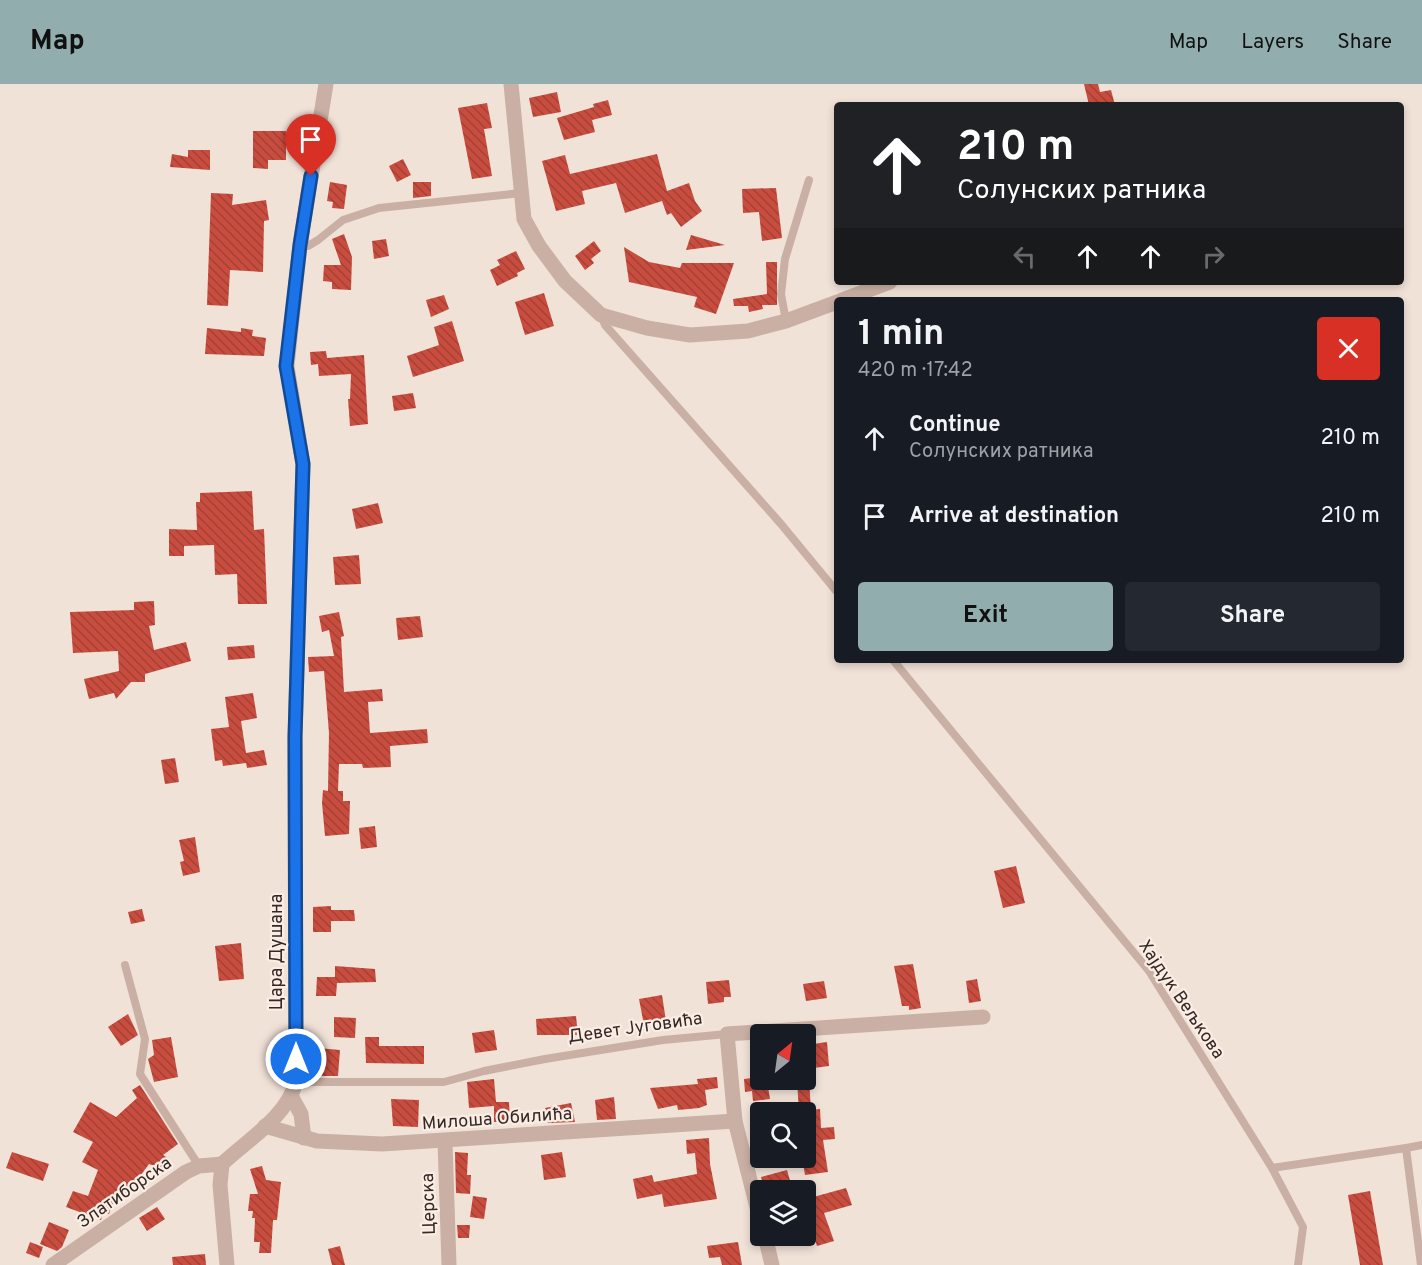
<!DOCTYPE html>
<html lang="en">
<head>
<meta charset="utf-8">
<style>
  :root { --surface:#171b24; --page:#242831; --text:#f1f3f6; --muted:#9ea1a6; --accent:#91adad }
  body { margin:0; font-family:Overpass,sans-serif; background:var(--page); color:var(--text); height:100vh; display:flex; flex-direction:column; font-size:22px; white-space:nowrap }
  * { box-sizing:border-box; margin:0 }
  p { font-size:20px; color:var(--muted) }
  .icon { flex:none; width:33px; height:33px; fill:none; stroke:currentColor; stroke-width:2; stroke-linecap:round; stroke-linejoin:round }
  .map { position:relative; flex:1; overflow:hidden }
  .drawer { position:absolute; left:834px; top:213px; width:570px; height:366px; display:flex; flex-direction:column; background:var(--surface); border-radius:6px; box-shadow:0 3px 9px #0003 }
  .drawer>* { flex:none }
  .guide { position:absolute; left:834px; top:18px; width:570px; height:183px; border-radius:6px; box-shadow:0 3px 9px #0003; background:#202124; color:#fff; overflow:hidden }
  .needle { width:39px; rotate:29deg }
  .tools { position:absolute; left:750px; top:940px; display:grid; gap:12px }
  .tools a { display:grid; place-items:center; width:66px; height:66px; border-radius:6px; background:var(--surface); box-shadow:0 3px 9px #0003; font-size:30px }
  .pin { position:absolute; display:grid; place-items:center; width:51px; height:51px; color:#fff; margin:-62px -26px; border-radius:50% 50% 50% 0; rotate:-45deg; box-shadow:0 0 6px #0007 }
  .pin .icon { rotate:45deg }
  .me { position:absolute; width:66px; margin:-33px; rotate:0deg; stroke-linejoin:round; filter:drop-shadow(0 0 4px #0008) }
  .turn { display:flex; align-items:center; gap:21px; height:126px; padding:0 24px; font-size:27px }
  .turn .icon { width:78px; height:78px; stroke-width:2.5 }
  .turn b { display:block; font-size:42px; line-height:51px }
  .lanes { display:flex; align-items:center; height:57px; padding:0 24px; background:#0003; justify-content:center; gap:30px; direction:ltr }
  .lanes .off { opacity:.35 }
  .round { display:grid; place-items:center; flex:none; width:63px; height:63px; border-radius:6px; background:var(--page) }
  .head { display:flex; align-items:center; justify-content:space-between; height:102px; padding:0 24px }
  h1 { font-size:36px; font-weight:700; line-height:45px }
  .action { display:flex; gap:12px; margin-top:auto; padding:12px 24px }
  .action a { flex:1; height:69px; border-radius:6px; background:var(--accent); color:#111; font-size:24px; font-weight:700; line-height:69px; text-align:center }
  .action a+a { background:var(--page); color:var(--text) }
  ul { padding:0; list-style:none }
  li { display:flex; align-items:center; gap:18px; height:78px; padding:0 24px }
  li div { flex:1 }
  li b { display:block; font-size:22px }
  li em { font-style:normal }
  header { display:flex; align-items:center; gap:36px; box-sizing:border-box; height:84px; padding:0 30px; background:var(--accent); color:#111 }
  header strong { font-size:28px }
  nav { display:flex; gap:33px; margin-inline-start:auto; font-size:21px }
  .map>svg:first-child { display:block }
  .building { fill:url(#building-back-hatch) }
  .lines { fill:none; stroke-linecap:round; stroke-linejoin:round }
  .lane { stroke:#cab0a4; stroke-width:8 }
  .street { stroke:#cab0a4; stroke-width:15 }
  .route-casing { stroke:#114b97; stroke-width:15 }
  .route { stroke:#1a73e8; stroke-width:10 }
  .labels { text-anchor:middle; stroke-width:4.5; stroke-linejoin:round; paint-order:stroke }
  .street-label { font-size:18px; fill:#352826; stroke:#f9ede4 }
</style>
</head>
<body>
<header>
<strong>Map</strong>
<nav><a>Map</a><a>Layers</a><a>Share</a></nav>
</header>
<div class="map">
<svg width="1422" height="1181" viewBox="0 0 1422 1181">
  <defs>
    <pattern id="building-back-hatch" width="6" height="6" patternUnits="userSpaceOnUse" patternTransform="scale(1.5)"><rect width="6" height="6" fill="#c94d3f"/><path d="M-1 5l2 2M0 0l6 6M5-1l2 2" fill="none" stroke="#a44035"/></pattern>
  </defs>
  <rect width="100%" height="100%" fill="#f1e2d8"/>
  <g class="building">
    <path d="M1084,0H1098L1100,8L1111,6L1115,21H1089Z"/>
    <path d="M557,8L561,28L533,33L529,14Z"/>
    <path d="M608,16L612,31L592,36L595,48L564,56L557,34L594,23L593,20Z"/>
    <path d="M487,19L492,44L484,45L492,92L472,95L458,24Z"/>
    <path d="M253,47H286V76H268V85L253,84Z"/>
    <path d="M188,66H210V86L170,83L172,70L188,73Z"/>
    <path d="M657,70L667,107L689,99L695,117L702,127L681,143L671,129L667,131L662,117L625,129L616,99L582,107L585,120L556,127L542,77L565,71L570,90Z"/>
    <path d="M403,75L411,91L397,98L389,82Z"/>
    <path d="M330,98L347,101L344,125L332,124L333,118L327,117Z"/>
    <path d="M413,98H431V112L413,114Z"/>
    <path d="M776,104L782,154L762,157L759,128L743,129L742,105Z"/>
    <path d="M211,109L233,110L232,121L266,116L269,136L264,137L263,188L230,186L228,222L207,221Z"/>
    <path d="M344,150L352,173L351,206L332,205V198L323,197L324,181H341L332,155Z"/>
    <path d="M691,151L725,161L686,166Z"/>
    <path d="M386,155L389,172L374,175L372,157Z"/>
    <path d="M594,157L601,167L591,175L594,179L585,186L575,172Z"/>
    <path d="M624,163L649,178L680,184L682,179H734L716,230L694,223L697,213L629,198Z"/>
    <path d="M516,167L525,185L517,189L518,192L497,202L490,186L500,181L497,176Z"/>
    <path d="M766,178H777V221H762L763,225L749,228L748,222H734L733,215L767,210Z"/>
    <path d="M544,209L554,242L525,251L515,218Z"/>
    <path d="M444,211L449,225L431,233L426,216Z"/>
    <path d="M452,237L464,277L413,293L407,272L439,261L434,243Z"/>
    <path d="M207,244L241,248V244L253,246L252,252L266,254L264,272L205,270Z"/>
    <path d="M326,267L327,274L364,271L368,340L350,342L348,315H350L351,290L319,292L318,280L311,281L310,268Z"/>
    <path d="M413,309L416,324L394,327L392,312Z"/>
    <path d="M252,407L254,446L264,445L267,520H238L237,490L215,491L214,461L184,462V472H169V445L197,446L196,418H200V409Z"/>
    <path d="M378,419L383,439L356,445L352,425Z"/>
    <path d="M359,471L361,500L335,501L333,473Z"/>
    <path d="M154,517L155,541L149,542L154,566L186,558L191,577L145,590V598H131L116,615L114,609L89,615L84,595L119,587L118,567L73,569L70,528L134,526V518Z"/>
    <path d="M339,528L344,552L341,553L344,608L382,605L383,617L368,618L370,649L427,645L428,659L390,662L391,683L363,684L362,680H339L338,707H343V717H350L349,750L325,752L322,719L323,706L328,707L329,649L324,587L309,588L308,573L334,572L329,546L322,548L319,532Z"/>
    <path d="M420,532L423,553L398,556L396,534Z"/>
    <path d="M254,561L255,574L228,576L227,563Z"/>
    <path d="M253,609L257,634L241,637L246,669L264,666L267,681L247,684L246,679L223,682L222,676L215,677L211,645L229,643L225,613Z"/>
    <path d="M175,674L179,698L165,700L161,676Z"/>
    <path d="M375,742L377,763L361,765L359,744Z"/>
    <path d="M195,753L200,788L183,792L180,778L184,777L179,756Z"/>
    <path d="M1016,782L1025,819L1003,824L994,787Z"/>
    <path d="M331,822V826H354L355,837H331V848H313V823Z"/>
    <path d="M142,825L145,837L131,840L128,828Z"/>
    <path d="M241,859L244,895L219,897L215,862Z"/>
    <path d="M913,880L921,924L909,926V922H902L894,882Z"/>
    <path d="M335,882L375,885L376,898L337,899L336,912H316L317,893H335Z"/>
    <path d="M977,895L981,917L969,919L966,897Z"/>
    <path d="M729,896L731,913H724V918L708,920L706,898Z"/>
    <path d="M824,897L827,914L806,917L803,900Z"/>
    <path d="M662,911L666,937L644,941L639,915Z"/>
    <path d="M128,930L138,951L121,962L108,943Z"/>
    <path d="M576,932L578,951H537L536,935Z"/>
    <path d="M334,933L356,934L355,954L334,953Z"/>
    <path d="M494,946L497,966L475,969L472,949Z"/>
    <path d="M171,953L178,993L154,998L148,975L154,971L152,956Z"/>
    <path d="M365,953H379V962H424V980L366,979Z"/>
    <path d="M827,958L829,982L806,985V961Z"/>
    <path d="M318,964L340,966L338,992H318Z"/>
    <path d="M717,993L718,1004L705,1006L707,1021L699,1024L678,1026L677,1021L658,1025L650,1004L698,1000L697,995Z"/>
    <path d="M760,993V996H767L770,1015L753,1017L752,1007L745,1008L744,995Z"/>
    <path d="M494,995L496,1018H509L510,1038H494V1022L469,1024L467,998Z"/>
    <path d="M797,996H809L811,1026L820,1025L821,1044L834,1043L835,1055L823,1056L828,1088L805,1091L802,1074H806V1029H799Z"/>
    <path d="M140,1001L178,1060L163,1071L169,1075L163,1085L149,1080L127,1110L119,1103L109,1130L103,1128L101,1136L66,1123L73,1107L88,1112L98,1086L82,1078L93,1058L73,1048L90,1018L116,1033L137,1014L132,1006Z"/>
    <path d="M614,1013L616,1035L597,1036L595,1016Z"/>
    <path d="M391,1015L419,1016L418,1043L393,1042Z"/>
    <path d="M571,1019L575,1038L548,1039L545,1024Z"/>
    <path d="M709,1054L710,1080L717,1115L664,1123L662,1110L637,1115L633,1095L652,1091L654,1098L697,1090L695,1069L687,1070L686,1056Z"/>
    <path d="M12,1068L49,1080L43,1097L6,1084Z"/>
    <path d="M455,1068L468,1069L467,1091H471L470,1110L456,1109Z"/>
    <path d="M562,1068L566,1093L544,1096L541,1071Z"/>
    <path d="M262,1082L266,1096L281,1098L277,1136H273L271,1169H259L260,1158H254L255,1134H252L253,1127H248L250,1110H258L250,1085Z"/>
    <path d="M787,1086L793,1107H765L761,1093Z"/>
    <path d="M846,1104L852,1121L824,1129L834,1157L817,1162L806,1126V1115Z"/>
    <path d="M1370,1107L1383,1181H1360L1348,1111Z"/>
    <path d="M473,1112L487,1114L484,1135L470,1133Z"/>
    <path d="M157,1123L165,1135L147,1147L139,1134Z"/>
    <path d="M49,1138L69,1146L62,1163L57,1167L40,1160Z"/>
    <path d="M457,1141H470L469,1154H458Z"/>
    <path d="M30,1158L43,1163L39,1174L26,1169Z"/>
    <path d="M738,1158L742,1181H722L720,1173L709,1174L707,1162Z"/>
    <path d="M340,1162L345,1181H332L328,1165Z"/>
    <path d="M205,1170L206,1181H173L172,1173Z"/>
  </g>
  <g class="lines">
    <g class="lane">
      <path d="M300,161L308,162L318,156L343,136L379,124L521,109"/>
      <path d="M601,231L605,241L781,440L837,508"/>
      <path d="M786,237L781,210L785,175L809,96"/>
      <path d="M893,576L1149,887L1272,1084L1406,1064L1421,1181"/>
      <path d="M125,881L145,955L140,990L199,1082"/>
      <path d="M296,998H444L484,987L545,975L663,956L727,950"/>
      <path d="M1406,1064L1422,1061"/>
      <path d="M1272,1084L1303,1143L1298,1181"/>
    </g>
    <g class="street">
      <path d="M511,0L524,135L539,162L565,197L601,231L647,244L690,251L748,247L786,237L837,218"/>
      <path d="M842,216L890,198"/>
      <path d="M291,1012L301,1030L304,1054"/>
      <path d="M265,1042L317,1057L382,1060L735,1037"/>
      <path d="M445,1058L449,1181"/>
      <path d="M760,1135L735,1037L727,950L983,933"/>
      <path d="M765,1152L772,1181"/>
      <path d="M53,1181L186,1088L199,1082L222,1080"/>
      <path d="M227,1181L220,1101L222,1080C247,1056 286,1034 296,998L295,653L303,380L287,282L300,161L326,0"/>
    </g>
  </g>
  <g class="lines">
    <defs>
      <path id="route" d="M296,975L295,653L303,380L286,282L300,161L311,92"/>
    </defs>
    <use href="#route" class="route-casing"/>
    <use href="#route" class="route"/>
  </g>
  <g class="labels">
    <g class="street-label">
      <text transform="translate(276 868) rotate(-90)" y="6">Цара Душана</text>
      <text transform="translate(1182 915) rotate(56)" y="6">Хајдук Вељкова</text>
      <text transform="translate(635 943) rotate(-8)" y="6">Девет Југовића</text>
      <text transform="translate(497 1034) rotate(-4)" y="6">Милоша Обилића</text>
      <text transform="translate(124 1108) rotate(-35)" y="6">Златиборска</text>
      <text transform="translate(428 1120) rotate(-92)" y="6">Церска</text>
    </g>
  </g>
</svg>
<div class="tools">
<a><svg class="needle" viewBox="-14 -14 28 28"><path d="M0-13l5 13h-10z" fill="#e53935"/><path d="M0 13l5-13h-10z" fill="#9ea1a6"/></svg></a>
<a><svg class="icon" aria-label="search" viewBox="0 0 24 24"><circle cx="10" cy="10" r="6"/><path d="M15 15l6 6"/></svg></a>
<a><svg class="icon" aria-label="layers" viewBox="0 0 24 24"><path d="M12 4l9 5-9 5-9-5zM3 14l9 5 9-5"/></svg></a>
</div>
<div class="pin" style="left:311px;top:92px;background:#d93025"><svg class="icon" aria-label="arrive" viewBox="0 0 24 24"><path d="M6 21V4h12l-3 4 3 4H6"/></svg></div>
<svg class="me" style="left:296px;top:975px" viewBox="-20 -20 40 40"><circle r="17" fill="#1a73e8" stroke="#fff" stroke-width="3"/><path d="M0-11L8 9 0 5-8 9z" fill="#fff"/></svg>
<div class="guide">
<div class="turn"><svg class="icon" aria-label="ahead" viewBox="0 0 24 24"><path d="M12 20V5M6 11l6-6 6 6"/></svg><div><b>210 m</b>Солунских ратника</div></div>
<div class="lanes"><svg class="icon off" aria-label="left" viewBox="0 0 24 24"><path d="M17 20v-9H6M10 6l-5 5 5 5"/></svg><svg class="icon" aria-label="ahead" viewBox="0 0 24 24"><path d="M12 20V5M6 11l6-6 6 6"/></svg><svg class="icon" aria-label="ahead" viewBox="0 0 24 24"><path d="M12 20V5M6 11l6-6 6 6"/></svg><svg class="icon off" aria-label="right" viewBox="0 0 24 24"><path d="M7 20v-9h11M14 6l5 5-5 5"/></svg></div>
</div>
<section class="drawer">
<div class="head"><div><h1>1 min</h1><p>420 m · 17:42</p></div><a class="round" style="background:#d93025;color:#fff"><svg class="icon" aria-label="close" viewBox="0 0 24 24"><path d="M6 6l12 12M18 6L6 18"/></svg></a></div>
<ul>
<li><svg class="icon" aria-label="ahead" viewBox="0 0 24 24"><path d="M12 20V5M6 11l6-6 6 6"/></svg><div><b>Continue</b><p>Солунских ратника</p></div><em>210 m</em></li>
<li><svg class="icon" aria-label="arrive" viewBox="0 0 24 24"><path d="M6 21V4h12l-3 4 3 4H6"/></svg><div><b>Arrive at destination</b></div><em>210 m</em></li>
</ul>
<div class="action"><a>Exit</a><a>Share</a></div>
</section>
</div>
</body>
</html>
